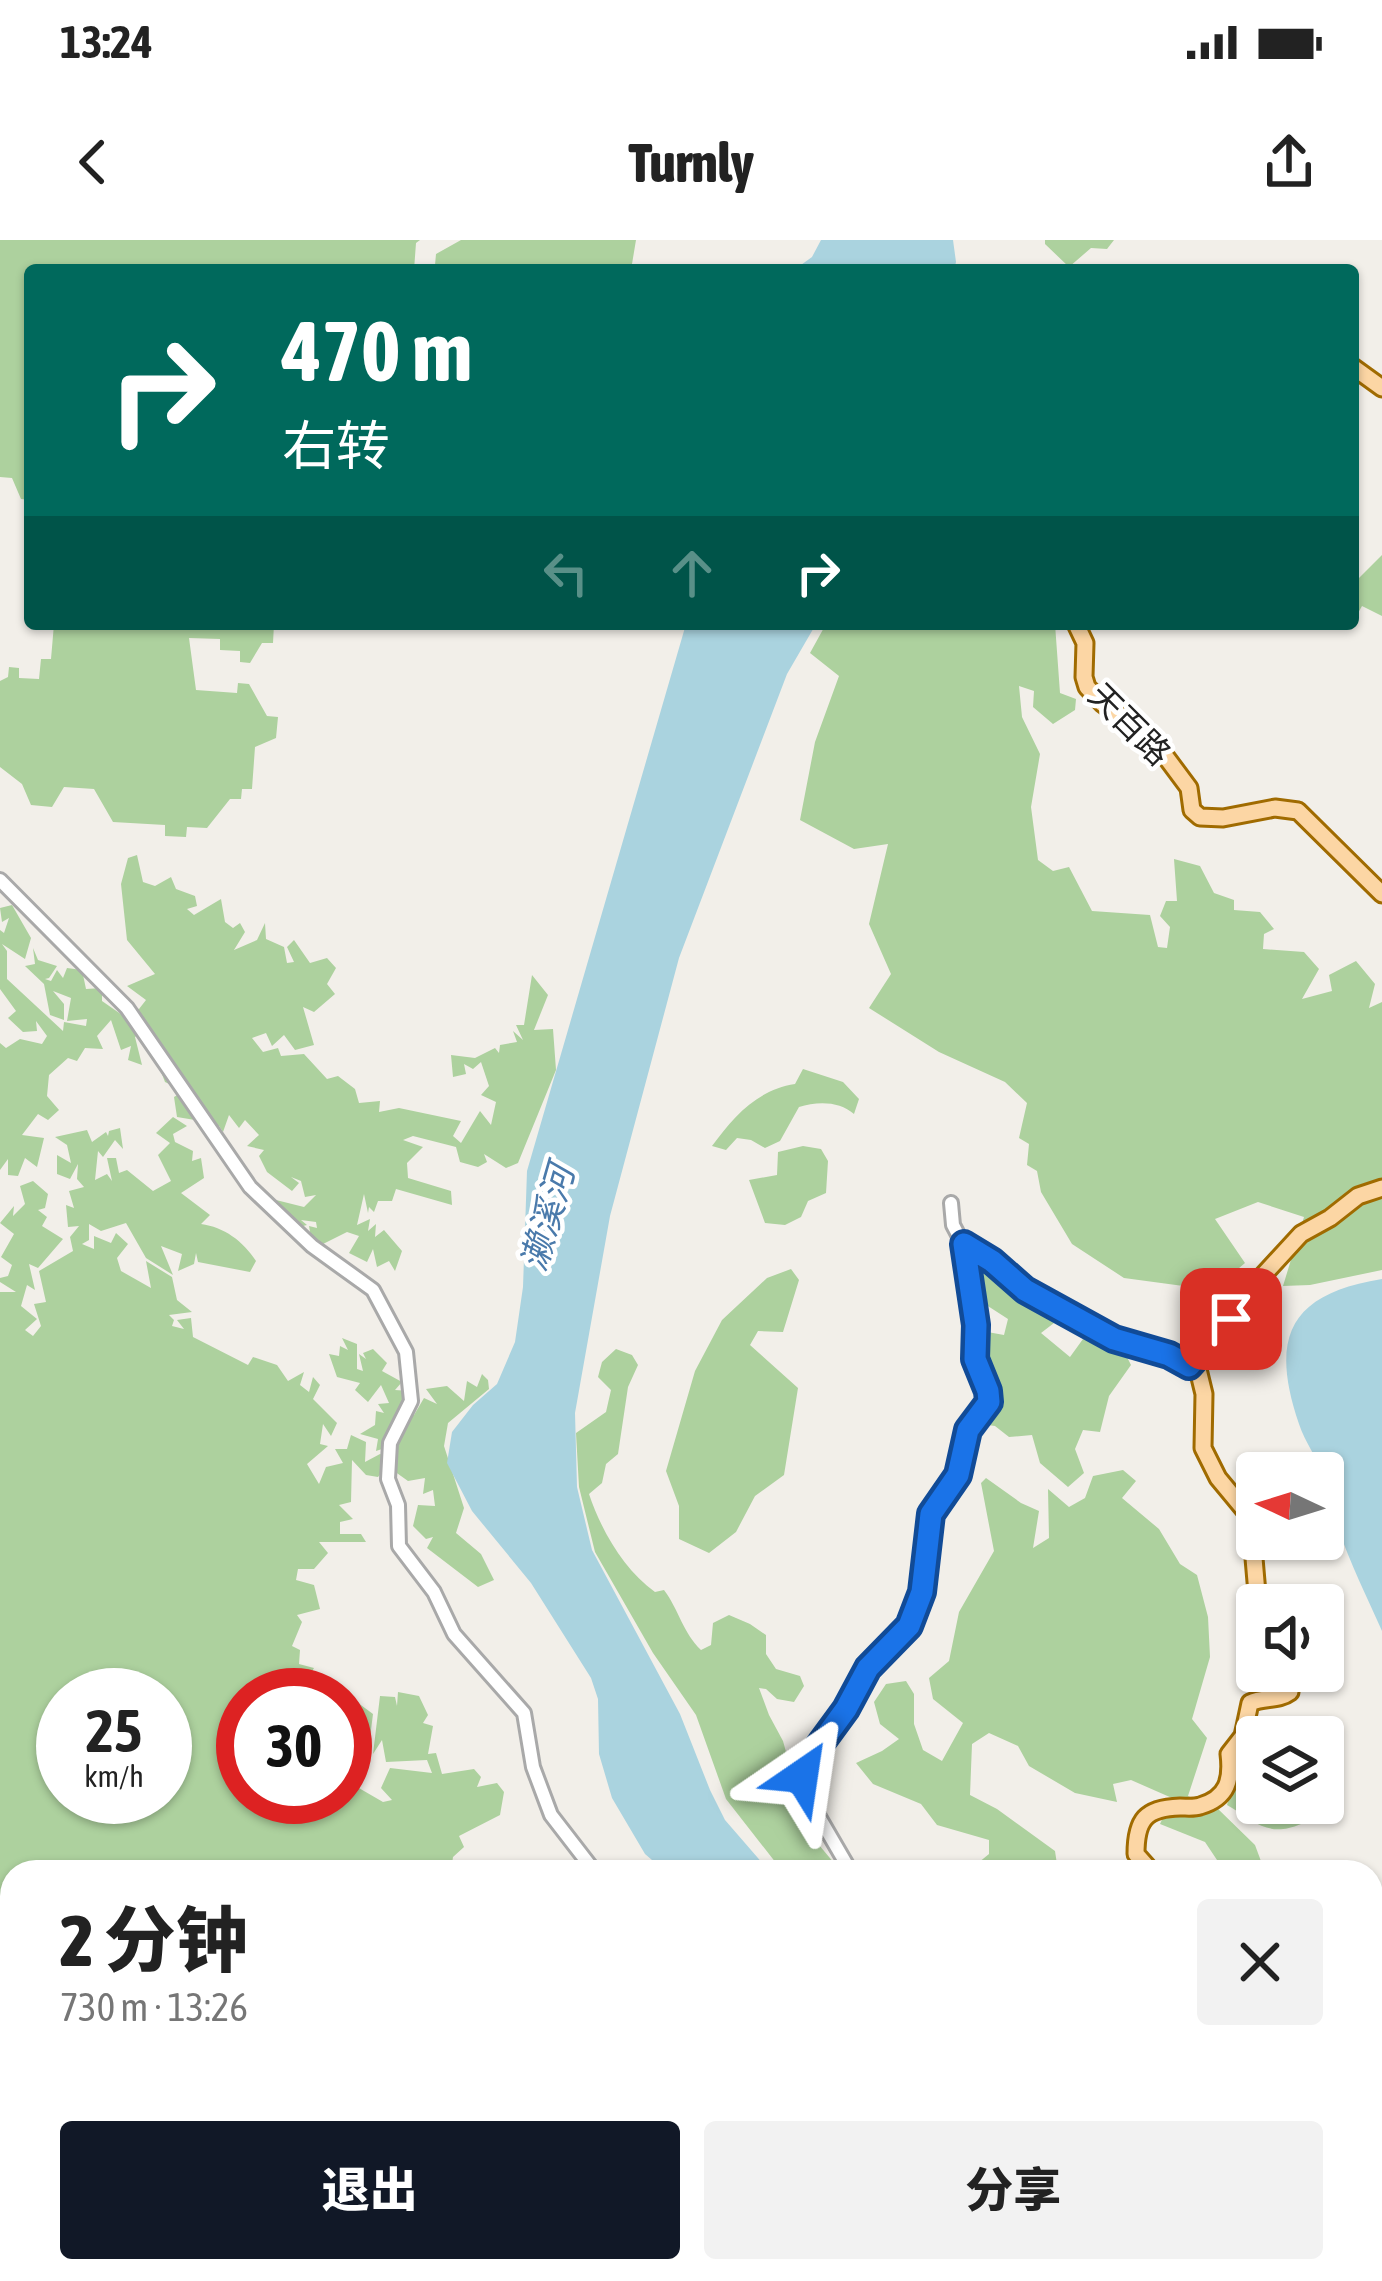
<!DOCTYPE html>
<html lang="zh">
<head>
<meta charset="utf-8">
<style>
  :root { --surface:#fff; --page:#f2f2f2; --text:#222; --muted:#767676; --accent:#111827 }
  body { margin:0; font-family:"Asap Condensed","Noto Sans SC",sans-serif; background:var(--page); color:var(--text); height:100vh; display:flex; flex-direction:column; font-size:45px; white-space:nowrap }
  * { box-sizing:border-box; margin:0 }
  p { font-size:39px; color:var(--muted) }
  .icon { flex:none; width:66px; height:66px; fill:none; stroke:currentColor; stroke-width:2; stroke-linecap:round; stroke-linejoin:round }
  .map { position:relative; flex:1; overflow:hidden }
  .side { position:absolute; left:0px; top:1620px; width:1383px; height:423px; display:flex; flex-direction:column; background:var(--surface); border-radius:36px 36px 0 0; box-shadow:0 3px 9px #0004 }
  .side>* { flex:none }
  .hud { position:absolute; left:24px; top:24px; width:1335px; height:366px; border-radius:12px; box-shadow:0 3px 9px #0004; background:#00695c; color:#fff; overflow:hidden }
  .needle { width:78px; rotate:274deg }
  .controls { position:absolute; left:1236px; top:1212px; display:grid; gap:24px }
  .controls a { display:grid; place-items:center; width:108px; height:108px; border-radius:12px; background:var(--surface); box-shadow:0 3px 9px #0004; font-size:60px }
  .speed { position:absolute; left:36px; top:1428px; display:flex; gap:24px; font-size:60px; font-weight:700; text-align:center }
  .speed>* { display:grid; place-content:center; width:156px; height:156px; border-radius:50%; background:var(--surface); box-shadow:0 3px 9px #0004; line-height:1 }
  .speed small { font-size:30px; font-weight:400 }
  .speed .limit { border:18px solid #d22; background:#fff; color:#111 }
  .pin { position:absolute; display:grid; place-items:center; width:102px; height:102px; color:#fff; margin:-51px; border-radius:24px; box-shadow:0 6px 18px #0006 }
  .me { position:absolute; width:132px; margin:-66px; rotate:32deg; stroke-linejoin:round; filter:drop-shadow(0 0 9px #0008) }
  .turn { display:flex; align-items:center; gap:42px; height:252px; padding:0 60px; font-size:54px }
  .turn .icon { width:156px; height:156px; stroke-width:2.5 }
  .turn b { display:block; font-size:84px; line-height:102px }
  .lanes { display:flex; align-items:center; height:114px; padding:0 60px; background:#0003; justify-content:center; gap:60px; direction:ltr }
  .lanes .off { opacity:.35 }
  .round { display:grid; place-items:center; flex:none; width:126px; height:126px; border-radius:12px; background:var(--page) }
  .overview { display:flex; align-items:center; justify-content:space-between; height:204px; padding:0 60px }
  h1 { font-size:72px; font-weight:800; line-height:90px }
  .button { display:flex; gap:24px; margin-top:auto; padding:24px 60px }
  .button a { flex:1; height:138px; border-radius:12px; background:var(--accent); color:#fff; font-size:48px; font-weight:800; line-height:138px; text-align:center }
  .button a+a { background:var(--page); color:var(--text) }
  .status { display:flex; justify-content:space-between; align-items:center; height:84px; padding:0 60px; background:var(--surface); direction:ltr }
  .status svg { height:33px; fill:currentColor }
  header { display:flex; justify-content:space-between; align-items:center; height:156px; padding:0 60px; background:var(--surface); font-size:54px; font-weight:800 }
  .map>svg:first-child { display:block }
  .forest { fill:#add19e; fill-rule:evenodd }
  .water { fill:#aad3df }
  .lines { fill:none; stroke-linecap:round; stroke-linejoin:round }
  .minor-casing { stroke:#a9a9a9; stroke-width:18 }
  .major-casing { stroke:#a06b00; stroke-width:21 }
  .minor { stroke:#fff; stroke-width:12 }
  .major { stroke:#fcd6a4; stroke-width:15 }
  .route-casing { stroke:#114b97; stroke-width:30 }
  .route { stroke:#1a73e8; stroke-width:21 }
  .labels { text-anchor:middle; stroke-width:9; stroke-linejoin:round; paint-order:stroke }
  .street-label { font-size:33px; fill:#222; stroke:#fff }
  .water-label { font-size:36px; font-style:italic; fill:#4a7aab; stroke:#fff }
</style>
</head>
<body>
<div class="status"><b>13:24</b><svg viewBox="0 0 49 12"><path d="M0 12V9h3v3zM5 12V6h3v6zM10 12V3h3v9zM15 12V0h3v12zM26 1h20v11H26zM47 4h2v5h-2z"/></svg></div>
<header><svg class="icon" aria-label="back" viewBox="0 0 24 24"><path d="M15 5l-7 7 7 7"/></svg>Turnly<svg class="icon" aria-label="share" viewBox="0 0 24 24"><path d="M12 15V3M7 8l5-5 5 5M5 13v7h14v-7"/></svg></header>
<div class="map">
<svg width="1382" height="2041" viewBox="0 0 1382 2041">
  <rect width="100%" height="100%" fill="#f2efe9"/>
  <g class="forest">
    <path d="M0,0H420L416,3L414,30H30V260L21,259L12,238L0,237Z"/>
    <path d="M461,0H636L631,30H445V26L435,25L436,14Z"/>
    <path d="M1045,0H1114L1107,9L1091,8L1069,27L1045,4Z"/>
    <path d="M1382,315V376L1362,366L1353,382V332L1357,340Z"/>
    <path d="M54,384H274L273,403H262L250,423L240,422V411L220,410V399L189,398L196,450L237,453L238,443L249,444L267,476L278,477L276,498L255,507L252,549H242L241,559H230L207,588L187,587L186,597L165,596V585L113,582L94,549L64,547L52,567L31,565L22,544L0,527V441L8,437L9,427L19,428V438L39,439L41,419H51Z"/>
    <path d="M826,384H1055L1060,453L1076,459L1075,470L1053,484L1033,467L1034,451L1019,446L1022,477L1040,514L1031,567L1038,620L1053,631L1069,627L1092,671L1150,675L1158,707L1167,708L1170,687L1160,676L1166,661H1177L1174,619L1200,626L1214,653L1234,660V670L1260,672L1274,689L1264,694L1263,709L1304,712L1319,729L1302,759L1332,751L1329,735L1356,721L1375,744L1369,768L1382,762V1030L1310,1045L1283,1046L1304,977L1258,962L1215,979L1245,1023L1213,1050L1124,1038L1072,1004L1041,952L1037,931L1027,925L1029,904L1019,898L1027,863L1005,842L939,812L869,768L891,734L869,684L888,604L854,609L800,580L815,502L839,436L810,413Z"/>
    <path d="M137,615L143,642L155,646L171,637L176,649L195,656L197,666L187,669L194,675L221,659L225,682L233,688L240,683L245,692L234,710L257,700L265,683L266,699L284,707L287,723L294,722L287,707L294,700L310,723L327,718L336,728L327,744L335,754L314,772L303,767L314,805L295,810L284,795L272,806L266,793L252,798L263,812L278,808L281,816L304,814L327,839L338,836L355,849L359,863L380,861L379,872L399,868L461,881L453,896L461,903L480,871L491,885L496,862L481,855L489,846L481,822L473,829L464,824L466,834L453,837L451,815L475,818L495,808L499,813L500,805L517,802L513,791L523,800L516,785H524L532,735L548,755L534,790L553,789L556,830L518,923L506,928L484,914L487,922L478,927L460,922L456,907L413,896L403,900L423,907L407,923L408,938L451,951L452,965L396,949L392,961H378L374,972L369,967L368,973L364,954L357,985L370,979L368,991L376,984L375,997L384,990L402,1011L395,1031L389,1021L377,1027L373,1009L367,1022L349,1013L359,996L347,992L313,1009L309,986L317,988L316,982L301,980L307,985L291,989L276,960L304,967L316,955L305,957L301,941L291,937L299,943L292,951L267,932L259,916L264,910L247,906L259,895L245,880L239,888L229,875L223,892L219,886L212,898L195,880L177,877L174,857L184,851L165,842L145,790L135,797L142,825L128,820L131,806L121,810L111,780L97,796L103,809L85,808L77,821L68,818L49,835L47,856L59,870L48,880L38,874L22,895L44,898L37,927L25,918L18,936L8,935V919L0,930V803L6,808L20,799L42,804L47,796L36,781L37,791L23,792L8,778L16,771L0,749V690L4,693L9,678L2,682L0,668L12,665L31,698L25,719L2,704L7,711V739L63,791L64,782L86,786L87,779L67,781L71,758L53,751L64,764V780L50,775L44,744L25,726L35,724L33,708L38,720L57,726L49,738L45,739L51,741L57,730L63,738L67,728L82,730L86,749L102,748V761L125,777L123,765L139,769L146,760L127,746L155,734L127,700L121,644L128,618Z"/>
    <path d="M803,829L843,842L859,859L854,874C840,861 817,861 799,867L780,901L765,908L751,900L737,898L726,910L712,906C734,876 757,850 795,844Z"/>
    <path d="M173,877L187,886L173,894L175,902L193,911L192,921L201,918L204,938L181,953L210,975L201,984C224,987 243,1001 256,1021L250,1032L198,1022L196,1013L194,1024L178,1031L182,1014L161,1006L173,1035L146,1018L126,983L101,991L89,984V1000L82,1004L94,1009V996L111,1003L116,993L128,1004L117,1018L121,1031L151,1048L146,1021L172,1037L177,1060L192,1072L169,1075L174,1080L172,1086L184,1089L177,1080L191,1078L193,1097L248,1125L253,1117L277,1125L288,1141L304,1132L300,1145L309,1152L313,1137L320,1145L313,1159L337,1183L331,1196L323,1184L320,1204L328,1206L307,1224L319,1244L326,1227L343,1223L335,1209H347L351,1195L366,1202L365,1222L380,1214L387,1216L388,1207L376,1211L378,1199L360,1194L375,1185L376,1171L384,1173L378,1164L389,1163L381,1145L368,1162L355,1150L360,1143L337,1137L329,1114L339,1116L340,1106L348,1110L342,1098L357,1104V1129L363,1131L359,1114L366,1119L363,1113L373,1109L387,1123L382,1131L402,1142L395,1150L410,1151L398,1177L414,1175L424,1158L437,1164L426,1149L447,1146L464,1161L467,1141L477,1147L482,1134L488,1140L489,1149L448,1183L444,1206L464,1268L456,1293L481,1314L494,1340L478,1347L427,1308L433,1297L426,1299L413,1286L418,1265L435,1266L433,1250L423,1254L425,1238L408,1241L387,1226L378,1237L366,1235L352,1220L351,1262L339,1265L353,1279L340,1282V1294H361L366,1302H319L328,1313L314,1329H298L296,1340L314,1345L320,1369L297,1375L302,1382L292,1406L300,1410L299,1424L314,1428L310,1435L322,1436L310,1451L318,1455H243V1557H345V1540L383,1562L392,1560L381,1548L390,1528L432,1533L427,1520L386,1522L382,1500L373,1514L380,1456L395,1457L397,1466L398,1452L419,1456L428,1475L423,1483L433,1486L428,1514L436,1513L442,1534L474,1529L481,1537L477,1547L497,1543L504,1552L500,1575L459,1596L464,1607L453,1617L451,1632H12V1958H0V1052H16L0,1042V1038L8,1036L12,1025L1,1017L14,994L0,983L14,966L13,976L25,964L20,946L33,941L48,954L45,968L38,970L47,977L42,986L63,999L38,1028L29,1024L35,1050L27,1045L21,1066L37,1079L25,1090L33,1096L41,1086L34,1064L46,1062L39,1031L73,1011L70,997L79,986L68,987L66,965L74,968L69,951L84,947L77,939L78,924L70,939L57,934V915L71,923L67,905L55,897L87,890L92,902L106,892L108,896L109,891L120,888L123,909L115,900L103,917L98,911L95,940L107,934L112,941L107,918H116L119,933L127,930L153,951L171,941L158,915L170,903L156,893ZM63,1455H165V1557H63Z"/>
    <path d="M803,906L821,909L828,921L826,953L808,961L801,977L785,985L765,983L749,940L777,935L778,912Z"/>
    <path d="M976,1023L984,1025L1054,1083L1041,1093L1070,1117L1083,1099L1124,1111L1131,1125L1109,1156L1100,1192L1083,1190L1075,1209L1084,1233L1068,1247L1040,1223L1032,1195L1009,1197L995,1186L980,1184L997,1159L982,1116V1091L1004,1095L1008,1079L977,1059L974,1041Z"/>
    <path d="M791,1029L799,1040L783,1092L758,1091L750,1105L798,1148L784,1235L755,1256L736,1292L709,1313L679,1299V1266L666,1231L695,1131L722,1080L767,1038Z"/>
    <path d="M616,1109L632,1115L638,1125L628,1147L618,1214L606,1224L602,1243L589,1254C601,1290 624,1330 655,1352L664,1350C679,1370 683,1393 701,1410L711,1405L713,1383L729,1375L750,1384L766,1395V1414L776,1429L800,1436L804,1446L794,1462L777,1459L766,1449L759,1448L769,1475L783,1501L796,1548L791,1566C804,1591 824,1609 841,1632H783L726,1559L696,1475L653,1413L595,1312L579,1247L576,1193L606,1172L611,1150L598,1137L602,1122Z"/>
    <path d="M1123,1230L1136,1241L1122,1258L1159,1289L1180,1324L1197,1335L1208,1377L1210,1417L1192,1479L1207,1498L1188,1556L1216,1567L1255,1605L1265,1632H1225L1205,1602L1160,1584L1172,1558L1131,1540L1113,1544L1117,1562L1075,1553L1029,1526L1018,1506L989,1493L972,1504L970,1555L997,1569L1055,1611L1058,1631L967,1632L989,1614V1600L937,1585L921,1564L873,1544L856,1523L882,1511L899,1499L880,1484L874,1462L886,1444L906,1441L914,1454V1484L923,1510L942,1521L963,1483L933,1459L929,1438L949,1421L959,1372L994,1311L981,1243L986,1238L1021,1263L1039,1271L1033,1308L1049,1298L1048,1249L1069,1267L1085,1258L1093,1236Z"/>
    <path d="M346,1454L373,1474L367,1521L345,1524V1507L352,1502L345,1496V1455H343Z"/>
    <path d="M1232,1548L1257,1556V1563H1269L1303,1575L1301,1584C1268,1598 1256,1582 1227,1565Z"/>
    <path d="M0,2013H12V2031H180L177,2039L179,2041H0Z"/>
    <path d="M404,2031H870L859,2041H425L426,2037L411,2041Z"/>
  </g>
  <g class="water">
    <path d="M821,0H953L956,22L954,30H794L812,17Z"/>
    <path d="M686,384H816L787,434L679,718L610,976L575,1173L577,1247L592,1310L680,1474L710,1550L725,1580L770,1632H666L645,1614L612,1558L599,1514L598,1459L591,1438L531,1343L472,1271L447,1223L452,1192L473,1165L497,1144L515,1102L523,1047L527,931Z"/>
    <path d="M1382,1039V1391C1367,1357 1350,1323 1338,1288C1331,1271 1330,1251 1323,1234C1317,1218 1305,1202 1299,1184C1269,1096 1290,1054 1382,1039Z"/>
    <path d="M1382,1882V1981L1371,1982V1884Z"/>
  </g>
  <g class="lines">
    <defs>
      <g id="minor">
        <path d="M0,640L127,768L250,947L312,1006L373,1050L406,1112L411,1161L390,1203L388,1239L398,1265L399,1306L434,1352L454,1394L524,1473L533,1527L551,1575L595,1632"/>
        <path d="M951,963L953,985L963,1004L992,1021L1025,1050L1113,1099L1169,1115L1189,1126L1196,1121"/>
        <path d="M851,1632L808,1558L802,1536L805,1525L846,1469L868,1428L909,1386L922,1352L931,1273L958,1235L968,1190L989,1162L988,1151L975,1119L976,1085L963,1004"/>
        <path d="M1280,2031L1320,2041"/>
        <path d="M473,2041L486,2031"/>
      </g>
      <g id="major">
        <path d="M1353,127L1382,148"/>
        <path d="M1076,384L1085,403L1084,437L1087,447L1103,464L1157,505L1189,548L1192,570L1200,577L1223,578L1275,568L1298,571L1382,654"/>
        <path d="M1258,1365L1251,1283L1247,1273L1218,1238L1203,1208L1204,1154L1196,1121L1200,1111L1231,1079L1256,1043L1301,994L1330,978L1358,956L1382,948"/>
        <path d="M1152,1632L1136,1614C1136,1580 1145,1568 1180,1567C1187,1567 1194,1568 1200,1566C1228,1558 1232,1539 1229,1514L1243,1496L1250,1463C1264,1456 1278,1461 1290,1452L1291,1431"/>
        <path d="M830,2041L841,2031"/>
      </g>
    </defs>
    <use href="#minor" class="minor-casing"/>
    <use href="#major" class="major-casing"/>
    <use href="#minor" class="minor"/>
    <use href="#major" class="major"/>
  </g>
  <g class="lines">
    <defs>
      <path id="route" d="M802,1536L805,1525L846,1469L868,1428L909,1386L922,1352L931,1274L958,1235L968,1190L989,1162L988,1151L975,1119L976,1085L964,1004L992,1021L1025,1050L1114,1099L1169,1115L1189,1126L1231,1079"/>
    </defs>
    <use href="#route" class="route-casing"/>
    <use href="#route" class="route"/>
  </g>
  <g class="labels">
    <g class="street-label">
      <text transform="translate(1130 484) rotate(45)" y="12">天百路</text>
    </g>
    <g class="water-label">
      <text transform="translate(547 978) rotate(-74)" y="13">濑溪河</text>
    </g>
  </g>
</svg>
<div class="controls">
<a><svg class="needle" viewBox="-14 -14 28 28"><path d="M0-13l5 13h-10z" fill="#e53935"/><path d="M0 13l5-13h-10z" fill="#767676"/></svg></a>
<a><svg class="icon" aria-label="sound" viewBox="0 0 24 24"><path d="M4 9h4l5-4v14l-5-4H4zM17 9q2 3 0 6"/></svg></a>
<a><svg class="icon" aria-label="layers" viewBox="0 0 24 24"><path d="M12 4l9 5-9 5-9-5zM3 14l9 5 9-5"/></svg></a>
</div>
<div class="speed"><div>25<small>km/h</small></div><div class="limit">30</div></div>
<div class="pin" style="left:1231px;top:1079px;background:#d93025"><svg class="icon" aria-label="arrive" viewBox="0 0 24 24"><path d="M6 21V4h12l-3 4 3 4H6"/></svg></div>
<svg class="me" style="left:802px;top:1536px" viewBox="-20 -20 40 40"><path d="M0-17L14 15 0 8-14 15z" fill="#1a73e8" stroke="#fff" stroke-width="4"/></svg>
<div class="hud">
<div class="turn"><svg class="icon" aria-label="right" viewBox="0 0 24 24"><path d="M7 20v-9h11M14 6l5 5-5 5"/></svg><div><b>470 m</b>右转</div></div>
<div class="lanes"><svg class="icon off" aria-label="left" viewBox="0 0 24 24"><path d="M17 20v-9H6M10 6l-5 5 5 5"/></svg><svg class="icon off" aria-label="ahead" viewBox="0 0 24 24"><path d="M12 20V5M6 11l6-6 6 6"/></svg><svg class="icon" aria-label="right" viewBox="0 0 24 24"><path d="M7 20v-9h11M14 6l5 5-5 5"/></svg></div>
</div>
<section class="side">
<div class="overview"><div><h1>2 分钟</h1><p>730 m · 13:26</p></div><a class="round"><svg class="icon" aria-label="close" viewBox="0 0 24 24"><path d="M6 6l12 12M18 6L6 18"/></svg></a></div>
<div class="button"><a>退出</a><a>分享</a></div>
</section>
</div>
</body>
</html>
